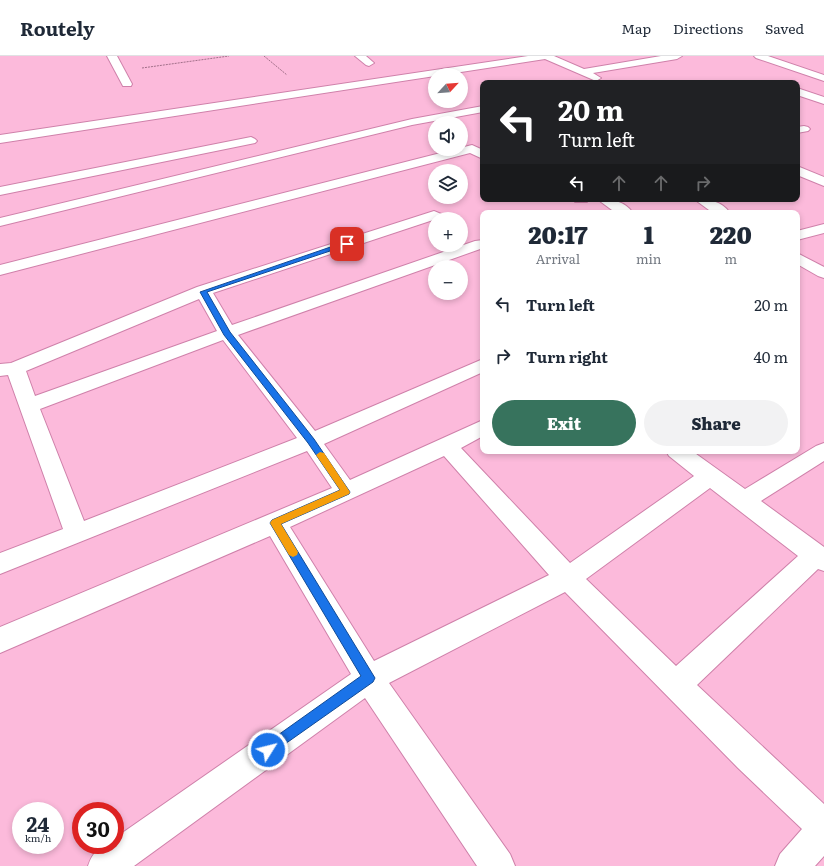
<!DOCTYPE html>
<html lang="en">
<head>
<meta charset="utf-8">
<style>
  :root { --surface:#fff; --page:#f2f2f3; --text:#1f2937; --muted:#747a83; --line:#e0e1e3; --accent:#37735d }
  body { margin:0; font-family:Literata,serif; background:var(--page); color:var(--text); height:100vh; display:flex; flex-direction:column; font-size:15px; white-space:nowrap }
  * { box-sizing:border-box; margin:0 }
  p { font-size:13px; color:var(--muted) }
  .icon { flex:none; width:22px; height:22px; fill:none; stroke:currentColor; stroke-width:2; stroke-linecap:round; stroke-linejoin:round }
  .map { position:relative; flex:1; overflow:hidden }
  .sheet { position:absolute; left:480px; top:154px; width:320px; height:244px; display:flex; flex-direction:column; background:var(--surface); border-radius:8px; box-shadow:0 2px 6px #0003 }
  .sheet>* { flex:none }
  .banner { position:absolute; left:480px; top:24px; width:320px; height:122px; border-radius:8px; box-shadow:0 2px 6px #0003; background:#202124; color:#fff; overflow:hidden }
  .needle { width:26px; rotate:64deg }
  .controls { position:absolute; left:428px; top:12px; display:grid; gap:8px }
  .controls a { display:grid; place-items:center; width:40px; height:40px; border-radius:50%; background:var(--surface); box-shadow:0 2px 6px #0003; font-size:20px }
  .speed { position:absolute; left:12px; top:746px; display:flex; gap:8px; font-size:20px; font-weight:700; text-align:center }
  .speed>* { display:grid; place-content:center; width:52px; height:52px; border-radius:50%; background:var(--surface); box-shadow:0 2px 6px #0003; line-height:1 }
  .speed small { font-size:10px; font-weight:400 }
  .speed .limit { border:6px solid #d22; background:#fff; color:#111 }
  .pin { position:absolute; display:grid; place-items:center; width:34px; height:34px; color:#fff; margin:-17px; border-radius:8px; box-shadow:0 2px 6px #0006 }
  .me { position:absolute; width:44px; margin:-22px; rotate:54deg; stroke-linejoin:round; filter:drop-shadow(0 0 3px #0008) }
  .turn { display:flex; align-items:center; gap:14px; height:84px; padding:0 12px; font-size:18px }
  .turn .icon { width:52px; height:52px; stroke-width:2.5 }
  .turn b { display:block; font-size:28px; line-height:34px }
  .lanes { display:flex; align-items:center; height:38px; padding:0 12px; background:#0003; justify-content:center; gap:20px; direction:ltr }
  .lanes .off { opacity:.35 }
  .eta { display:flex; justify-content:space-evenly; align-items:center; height:68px; text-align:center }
  .eta b { font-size:24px; font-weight:800; line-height:28px }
  .action { display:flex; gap:8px; margin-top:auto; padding:8px 12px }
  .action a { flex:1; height:46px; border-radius:24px; background:var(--accent); color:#fff; font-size:16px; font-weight:800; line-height:46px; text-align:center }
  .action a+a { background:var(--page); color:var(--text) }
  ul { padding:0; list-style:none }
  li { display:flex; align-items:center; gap:12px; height:52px; padding:0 12px }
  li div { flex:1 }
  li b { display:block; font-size:15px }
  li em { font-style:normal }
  header { display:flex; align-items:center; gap:24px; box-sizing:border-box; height:56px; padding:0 20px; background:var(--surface); border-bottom:1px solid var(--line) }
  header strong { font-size:19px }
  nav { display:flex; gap:22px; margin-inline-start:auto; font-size:14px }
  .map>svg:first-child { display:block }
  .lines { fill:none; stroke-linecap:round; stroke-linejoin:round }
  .street-casing { stroke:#cf81aa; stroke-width:2 }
  .path { stroke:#a16f89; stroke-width:1; stroke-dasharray:2 1; stroke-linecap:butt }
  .street { fill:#fff; fill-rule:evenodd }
  .route { fill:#1a73e8; stroke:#114b97 }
  .slow { fill:#f59e0b }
</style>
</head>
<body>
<header>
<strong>Routely</strong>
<nav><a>Map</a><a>Directions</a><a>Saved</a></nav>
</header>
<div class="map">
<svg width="824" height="810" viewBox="0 0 824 810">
  <rect width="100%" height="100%" fill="#fcbadb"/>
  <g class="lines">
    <defs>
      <g id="street">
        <path d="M107,0H117L132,28L131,30H123Z"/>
        <path d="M355,0H366L374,7L369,10L366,9Z"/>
        <path d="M528,0H554L584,13L661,0H682L677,3L593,17L601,22L596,25L545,3L0,87V79Z"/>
        <path d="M754,0H768L824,19V25L756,2Z"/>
        <path d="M797,32L824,41V48L797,39Z"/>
        <path d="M483,50V56L412,69L0,170V162L412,63Z"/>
        <path d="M804,70L808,71L810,73L808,75L797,77V71Z"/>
        <path d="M251,81L255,83L257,85L255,87L0,139V131Z"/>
        <path d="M472,89L483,94V103L470,97L0,219V209Z"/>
        <path d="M797,110L824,121V130L797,119Z"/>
        <path d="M573,143H589L587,146H575Z"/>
        <path d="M597,143C611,143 625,145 633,157H616Z"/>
        <path d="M694,143C708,143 722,145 730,157H713Z"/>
        <path d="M434,155L446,160L448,163H435V165L433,164L213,237L232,269L475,185L483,184V192L238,279L315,375L483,303V316L324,388L350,424L483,364V380L461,392L570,507L694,420L669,400L666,395H692L745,433L816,390L824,387V405L761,445L824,491V515L818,513L697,629L824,748V800L815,810H775L780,798L802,773L738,712L565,536L389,627L510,798L515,810H477L365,642L134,810H88C93,796 99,789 115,789V782L351,618L270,480L0,597V571L332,432L307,395L0,518V497L63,473L8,319L0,320V308L11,307L197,231ZM199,243L217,275L35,340L26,315ZM223,284L297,382L84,465L40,353ZM444,400L549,519L374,605L290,471ZM710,432L798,500L676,610L586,523Z"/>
        <path d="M824,168V177L797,184V175Z"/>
        <path d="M797,197L824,211V222L818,220L797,208Z"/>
      </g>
    </defs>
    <use href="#street" class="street-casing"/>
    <g class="path">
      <path d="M264,0L287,19"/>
      <path d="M142,12L229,0"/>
    </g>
    <use href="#street" class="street"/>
  </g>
  <path class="route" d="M345,186L351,188L207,236L230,276L314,383L350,436L349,438L281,468L375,622L373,626L268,700L264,698L262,694L264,689L361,620L270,467L272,464L340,434L308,387L224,279L200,236Z"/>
  <path class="slow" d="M320,396L324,397L350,436L349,438L281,468L298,496L297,499L293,501L289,499L270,467L272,464L340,434L316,399Z"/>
</svg>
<div class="controls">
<a><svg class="needle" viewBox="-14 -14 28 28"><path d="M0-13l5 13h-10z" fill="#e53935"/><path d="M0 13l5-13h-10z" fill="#747a83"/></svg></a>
<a><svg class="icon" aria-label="sound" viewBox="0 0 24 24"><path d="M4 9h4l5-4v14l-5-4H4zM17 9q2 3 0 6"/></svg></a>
<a><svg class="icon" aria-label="layers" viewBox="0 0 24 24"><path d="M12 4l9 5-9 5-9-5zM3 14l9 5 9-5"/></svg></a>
<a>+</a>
<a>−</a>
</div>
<div class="speed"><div>24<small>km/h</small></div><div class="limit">30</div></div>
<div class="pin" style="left:347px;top:188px;background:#d93025"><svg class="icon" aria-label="arrive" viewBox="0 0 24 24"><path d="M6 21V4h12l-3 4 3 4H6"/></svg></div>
<svg class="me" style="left:268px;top:694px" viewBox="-20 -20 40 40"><circle r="17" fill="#1a73e8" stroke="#fff" stroke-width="3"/><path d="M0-11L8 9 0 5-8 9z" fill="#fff"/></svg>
<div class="banner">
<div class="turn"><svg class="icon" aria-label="left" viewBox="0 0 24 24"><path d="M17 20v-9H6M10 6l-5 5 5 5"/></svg><div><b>20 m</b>Turn left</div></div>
<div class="lanes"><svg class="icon" aria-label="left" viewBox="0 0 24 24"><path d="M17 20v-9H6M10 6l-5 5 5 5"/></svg><svg class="icon off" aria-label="ahead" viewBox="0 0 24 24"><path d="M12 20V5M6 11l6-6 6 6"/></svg><svg class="icon off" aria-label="ahead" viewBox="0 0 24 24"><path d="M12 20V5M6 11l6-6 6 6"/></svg><svg class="icon off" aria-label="right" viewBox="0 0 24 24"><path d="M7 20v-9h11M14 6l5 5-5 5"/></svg></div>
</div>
<section class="sheet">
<div class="eta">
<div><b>20:17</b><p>Arrival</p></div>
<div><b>1</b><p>min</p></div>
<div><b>220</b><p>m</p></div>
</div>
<ul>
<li><svg class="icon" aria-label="left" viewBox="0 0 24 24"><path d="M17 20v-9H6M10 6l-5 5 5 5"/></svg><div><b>Turn left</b></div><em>20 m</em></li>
<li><svg class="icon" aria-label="right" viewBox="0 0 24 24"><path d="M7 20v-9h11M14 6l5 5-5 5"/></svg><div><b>Turn right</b></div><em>40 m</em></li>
</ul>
<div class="action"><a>Exit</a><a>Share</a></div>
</section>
</div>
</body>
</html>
